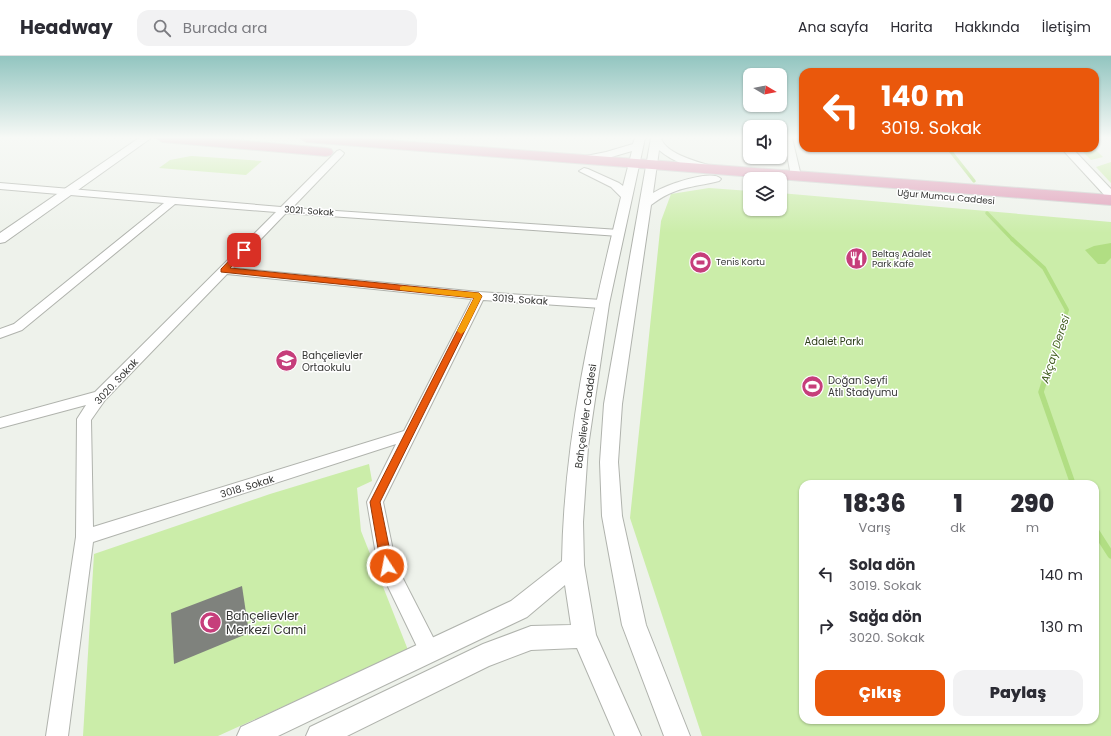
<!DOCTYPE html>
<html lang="tr">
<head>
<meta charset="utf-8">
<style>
  :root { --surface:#fff; --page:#f2f2f3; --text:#2b2b33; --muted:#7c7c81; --line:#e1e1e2; --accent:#ea580c }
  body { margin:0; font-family:Poppins,sans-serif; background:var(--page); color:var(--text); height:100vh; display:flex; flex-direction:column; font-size:15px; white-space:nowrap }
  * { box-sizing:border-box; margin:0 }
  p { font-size:13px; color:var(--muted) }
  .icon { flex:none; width:22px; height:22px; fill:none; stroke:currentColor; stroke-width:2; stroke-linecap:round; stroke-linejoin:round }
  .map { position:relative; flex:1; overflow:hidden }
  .side { position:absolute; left:799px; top:424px; width:300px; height:244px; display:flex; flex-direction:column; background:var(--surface); border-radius:12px; box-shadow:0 1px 3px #0004 }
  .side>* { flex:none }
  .top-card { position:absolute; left:799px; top:12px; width:300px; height:84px; border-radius:12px; box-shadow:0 1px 3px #0004; background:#ea580c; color:#fff; overflow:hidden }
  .needle { width:26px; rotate:100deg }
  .buttons { position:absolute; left:743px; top:12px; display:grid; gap:8px }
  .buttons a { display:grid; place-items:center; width:44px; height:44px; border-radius:8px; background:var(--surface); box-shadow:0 1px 3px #0004; font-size:20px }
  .pin { position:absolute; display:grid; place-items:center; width:34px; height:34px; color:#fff; margin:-17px; border-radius:8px; box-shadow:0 2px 6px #0006 }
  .me { position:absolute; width:44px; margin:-22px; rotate:349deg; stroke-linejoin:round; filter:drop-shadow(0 0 3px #0008) }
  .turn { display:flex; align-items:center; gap:14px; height:84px; padding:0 16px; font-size:18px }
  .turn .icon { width:52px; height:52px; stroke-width:2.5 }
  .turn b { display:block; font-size:28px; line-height:34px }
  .eta { display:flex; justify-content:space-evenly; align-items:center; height:68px; text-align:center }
  .eta b { font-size:24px; font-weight:800; line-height:28px }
  .action { display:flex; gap:8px; margin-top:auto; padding:8px 16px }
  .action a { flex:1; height:46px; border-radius:12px; background:var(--accent); color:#fff; font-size:16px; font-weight:800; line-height:46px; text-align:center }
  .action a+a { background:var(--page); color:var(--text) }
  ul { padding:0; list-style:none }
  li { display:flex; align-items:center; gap:12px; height:52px; padding:0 16px }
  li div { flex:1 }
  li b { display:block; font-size:15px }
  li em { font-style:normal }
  header { display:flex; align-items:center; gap:24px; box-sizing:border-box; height:56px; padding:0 20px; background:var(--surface); border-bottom:1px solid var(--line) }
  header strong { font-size:19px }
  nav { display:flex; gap:22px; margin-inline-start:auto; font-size:14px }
  .search { width:280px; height:36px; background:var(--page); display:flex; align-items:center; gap:10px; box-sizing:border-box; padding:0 14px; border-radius:12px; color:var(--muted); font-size:15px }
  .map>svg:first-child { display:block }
  .green { fill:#cbeda9; fill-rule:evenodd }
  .water { fill:#b1de83 }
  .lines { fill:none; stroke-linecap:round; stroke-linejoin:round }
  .stream-far3 { stroke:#b1de83; stroke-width:3.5 }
  .stream-far2 { stroke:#b1de83; stroke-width:4 }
  .stream-far1 { stroke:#b1de83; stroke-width:5.5 }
  .stream { stroke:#b1de83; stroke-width:7 }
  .building { fill:#7f827d }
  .minor-casing { stroke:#b0b3ad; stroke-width:2 }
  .tertiary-casing { stroke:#b0b3ad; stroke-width:2 }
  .primary-casing { stroke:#cfcfce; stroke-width:2 }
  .minor { fill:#fff; fill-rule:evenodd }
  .tertiary { fill:#fff; fill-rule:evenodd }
  .primary { fill:#e09eb9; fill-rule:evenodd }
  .route { fill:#ea580c; stroke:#983908 }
  .slow { fill:#f59e0b }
  .labels { text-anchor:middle; stroke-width:3; stroke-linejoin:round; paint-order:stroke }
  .far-street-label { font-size:9px; fill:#353634; stroke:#fff }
  .far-poi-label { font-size:9px; fill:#353634; stroke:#fff; text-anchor:start }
  .street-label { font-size:10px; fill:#353634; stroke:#fff }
  .park-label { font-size:10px; fill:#2c3d18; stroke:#fff }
  .poi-label { font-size:10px; fill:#353634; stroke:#fff; text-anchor:start }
  .water-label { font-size:11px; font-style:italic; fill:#405c1e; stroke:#fff }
  .near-poi-label { font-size:12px; fill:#353634; stroke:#fff; text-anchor:start }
</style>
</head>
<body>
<header>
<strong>Headway</strong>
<div class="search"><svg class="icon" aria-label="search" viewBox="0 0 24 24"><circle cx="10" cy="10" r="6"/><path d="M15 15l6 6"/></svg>Burada ara</div>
<nav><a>Ana sayfa</a><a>Harita</a><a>Hakkında</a><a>İletişim</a></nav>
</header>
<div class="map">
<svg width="1111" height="680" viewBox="0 0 1111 680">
  <rect width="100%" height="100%" fill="#eef2eb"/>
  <g class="green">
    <path d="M1079,92H1094L1103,101L1091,104Z"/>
    <path d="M191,100H192L262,105L246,119L159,112L170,104Z"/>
    <path d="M1111,106V127L1096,111Z"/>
    <path d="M709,132L750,135V153H780V137L1111,166V680H702L630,462L661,165L671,138ZM803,428H1095V664H803Z"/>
    <path d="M369,408L372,425L357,432L361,475L408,594L218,680H83L94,498L270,438Z"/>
  </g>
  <path class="water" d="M1111,187V202L1105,208H1098L1085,194L1094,190Z"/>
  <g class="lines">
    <g class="stream-far3">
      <path d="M948,92L974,125"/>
      <path d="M987,157L1013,184"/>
    </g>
    <path class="stream-far2" d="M1012,183L1044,212L1067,254L1049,312"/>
    <path class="stream-far1" d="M1049,311L1041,336L1073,428"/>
    <path class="stream" d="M1095,474L1111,499"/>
  </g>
  <path class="building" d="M242,530L249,577L174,608L171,557Z"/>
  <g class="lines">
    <defs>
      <g id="minor">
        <path d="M784,82H792L801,120L799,122L796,123L791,120Z"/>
        <path d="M340,94L344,97L343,99L292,152L619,174L624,177L619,180L286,157L233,212L479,236L602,244L608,248L602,252L483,244L383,446L396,509L437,589L440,596L437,603L430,606L423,603L378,510L367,446L396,388L93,486L68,680H46L76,481L77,363L86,349L0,372V362L95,336L276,156L175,148L22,274L0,282V273L14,268L164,147L0,133V127L281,151L337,95ZM227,218L472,243L404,375L93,471L91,364L105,344Z"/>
      </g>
      <g id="tertiary">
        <path d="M139,82H151L5,186L0,187V177Z"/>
        <path d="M635,82H645L609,248L588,391L583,466L584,509L596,579L641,680H615L577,592L531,594L489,610L347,680H306L310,671L483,588L531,570L571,569L565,529L527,561L278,680H237L241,671L511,545L562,505C564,381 592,260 621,141L611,131L579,115L584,112L588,113L619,127L623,130L632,95L608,102L580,107L575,104L576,102L606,96L633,88Z"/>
        <path d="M651,82H661C665,98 701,107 715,111L716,113L711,116C692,112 674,107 659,94L653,137C664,130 712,112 721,123L719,125C691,132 676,130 651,149L622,348L618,406L622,460L646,569L690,680H664L622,569L602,460L600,406L604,348Z"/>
        <path d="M1061,92H1072L1111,133V143L1107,142Z"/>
      </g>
      <g id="primary">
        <path d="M156,82H212L326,92L331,93L333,96L331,99L326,100L162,86Z"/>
        <path d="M300,82H361L1111,139V149L306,86Z"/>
      </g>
    </defs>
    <use href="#minor" class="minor-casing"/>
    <use href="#tertiary" class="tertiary-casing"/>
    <use href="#primary" class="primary-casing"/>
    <use href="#minor" class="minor"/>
    <use href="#tertiary" class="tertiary"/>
    <use href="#primary" class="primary"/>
  </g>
  <linearGradient id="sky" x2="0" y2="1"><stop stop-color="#92c5c0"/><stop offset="0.46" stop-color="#f7f9f6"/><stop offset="1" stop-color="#f7f9f6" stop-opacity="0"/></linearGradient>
  <rect width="1111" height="177" fill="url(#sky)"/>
  <path class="route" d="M241,192L247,194L230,212L479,237L482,240L380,446L393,510L391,514L387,515L383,514L381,510L370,446L474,242L221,216V213Z"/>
  <path class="slow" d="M403,230L479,237L482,240L465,275L461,278L457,275L474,242L400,234V231Z"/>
  <defs>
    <symbol id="restaurant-disc" viewBox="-11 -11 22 22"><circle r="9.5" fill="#c63e7b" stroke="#fff"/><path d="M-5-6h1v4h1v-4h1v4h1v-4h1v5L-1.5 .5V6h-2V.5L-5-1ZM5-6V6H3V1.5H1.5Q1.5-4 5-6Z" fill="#fff"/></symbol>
    <symbol id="stadium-disc" viewBox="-11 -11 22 22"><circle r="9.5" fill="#c63e7b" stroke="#fff"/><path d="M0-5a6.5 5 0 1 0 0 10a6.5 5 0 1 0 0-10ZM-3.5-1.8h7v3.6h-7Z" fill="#fff"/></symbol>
    <symbol id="school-disc" viewBox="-11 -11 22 22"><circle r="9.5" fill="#c63e7b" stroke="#fff"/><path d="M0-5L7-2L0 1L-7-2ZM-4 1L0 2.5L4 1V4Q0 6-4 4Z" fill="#fff"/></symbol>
    <symbol id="mosque-disc" viewBox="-11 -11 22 22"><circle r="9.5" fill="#c63e7b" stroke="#fff"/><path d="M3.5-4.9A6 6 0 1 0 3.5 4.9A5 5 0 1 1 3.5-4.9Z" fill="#fff"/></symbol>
  </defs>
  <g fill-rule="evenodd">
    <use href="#restaurant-disc" x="844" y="190" width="25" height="25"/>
    <use href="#stadium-disc" x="688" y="194" width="25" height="25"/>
    <use href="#school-disc" x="274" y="292" width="25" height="25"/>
    <use href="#stadium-disc" x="800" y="318" width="25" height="25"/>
    <use href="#mosque-disc" x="198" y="554" width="25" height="25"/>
  </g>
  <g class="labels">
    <g class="far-street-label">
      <text transform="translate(946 141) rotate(5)" y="3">Uğur Mumcu Caddesi</text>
      <text transform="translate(309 155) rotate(4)" y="3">3021. Sokak</text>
    </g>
    <g class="far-poi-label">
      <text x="872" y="201">Beltaş Adalet<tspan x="872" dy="10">Park Kafe</tspan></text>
      <text x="716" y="209">Tenis Kortu</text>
    </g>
    <g class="street-label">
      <text transform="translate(520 243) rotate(4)" y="4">3019. Sokak</text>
      <text transform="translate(116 325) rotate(-47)" y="4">3020. Sokak</text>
      <text transform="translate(585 360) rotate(-82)" y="4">Bahçelievler Caddesi</text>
      <text transform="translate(247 430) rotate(-17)" y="4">3018. Sokak</text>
    </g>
    <g class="park-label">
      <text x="834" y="289">Adalet Parkı</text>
    </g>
    <g class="poi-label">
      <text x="302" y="303">Bahçelievler<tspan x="302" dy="12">Ortaokulu</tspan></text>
      <text x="828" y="328">Doğan Seyfi<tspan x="828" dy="12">Atlı Stadyumu</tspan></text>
    </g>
    <g class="water-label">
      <text transform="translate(1055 293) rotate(-72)" y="4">Akçay Deresi</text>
    </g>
    <g class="near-poi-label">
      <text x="226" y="564">Bahçelievler<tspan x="226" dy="14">Merkezi Cami</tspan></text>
    </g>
  </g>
</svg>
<div class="buttons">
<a><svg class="needle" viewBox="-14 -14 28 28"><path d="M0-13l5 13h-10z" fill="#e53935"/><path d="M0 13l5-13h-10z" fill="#7c7c81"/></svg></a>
<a><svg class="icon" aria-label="sound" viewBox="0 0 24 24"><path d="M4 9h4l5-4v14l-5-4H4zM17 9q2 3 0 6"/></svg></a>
<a><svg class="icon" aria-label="layers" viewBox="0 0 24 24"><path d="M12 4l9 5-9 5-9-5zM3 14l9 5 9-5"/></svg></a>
</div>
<div class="pin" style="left:244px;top:194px;background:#d93025"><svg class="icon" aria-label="arrive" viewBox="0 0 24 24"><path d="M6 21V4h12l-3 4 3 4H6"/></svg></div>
<svg class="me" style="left:387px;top:510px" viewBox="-20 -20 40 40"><circle r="17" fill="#ea580c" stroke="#fff" stroke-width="3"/><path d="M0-11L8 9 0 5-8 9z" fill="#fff"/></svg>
<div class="top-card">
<div class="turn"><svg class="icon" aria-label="left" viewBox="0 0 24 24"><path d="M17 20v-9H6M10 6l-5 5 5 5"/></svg><div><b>140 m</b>3019. Sokak</div></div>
</div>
<section class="side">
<div class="eta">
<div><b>18:36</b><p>Varış</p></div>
<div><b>1</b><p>dk</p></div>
<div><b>290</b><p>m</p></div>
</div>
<ul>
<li><svg class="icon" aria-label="left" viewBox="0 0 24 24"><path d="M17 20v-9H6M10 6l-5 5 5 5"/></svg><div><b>Sola dön</b><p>3019. Sokak</p></div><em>140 m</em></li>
<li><svg class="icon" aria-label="right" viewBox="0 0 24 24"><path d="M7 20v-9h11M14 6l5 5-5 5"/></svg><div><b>Sağa dön</b><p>3020. Sokak</p></div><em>130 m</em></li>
</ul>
<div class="action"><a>Çıkış</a><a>Paylaş</a></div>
</section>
</div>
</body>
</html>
